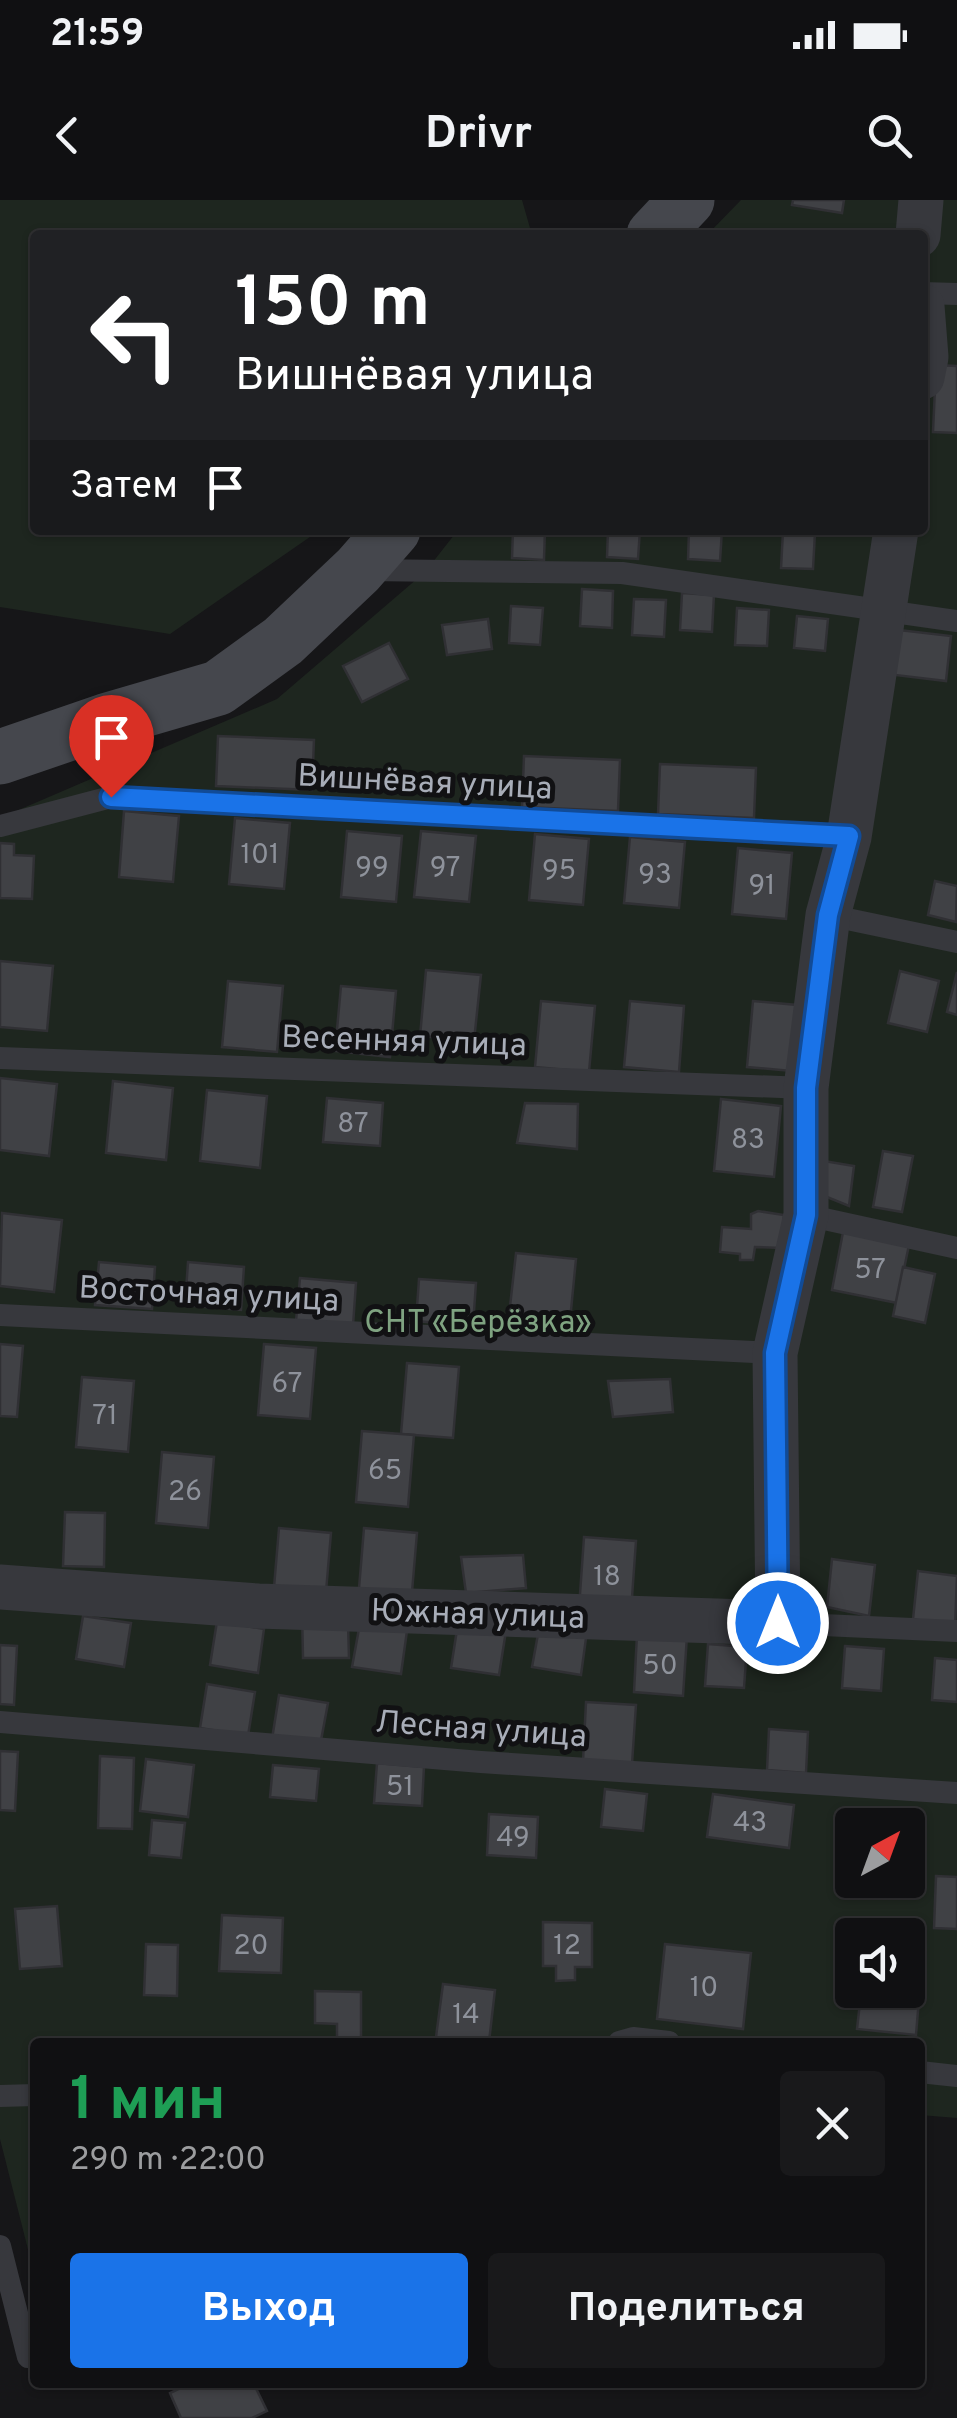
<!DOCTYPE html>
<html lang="ru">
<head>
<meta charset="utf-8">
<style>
  :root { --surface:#101012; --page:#19191b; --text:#f1f3f6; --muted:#9c9d9f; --line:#303032; --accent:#1a73e8 }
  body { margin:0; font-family:Overpass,sans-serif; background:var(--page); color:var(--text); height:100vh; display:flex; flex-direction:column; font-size:38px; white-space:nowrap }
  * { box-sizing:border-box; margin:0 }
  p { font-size:32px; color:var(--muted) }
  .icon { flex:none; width:55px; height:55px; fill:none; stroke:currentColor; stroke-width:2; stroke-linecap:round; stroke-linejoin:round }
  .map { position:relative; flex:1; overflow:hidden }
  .panel { position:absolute; left:30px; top:1838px; width:895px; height:350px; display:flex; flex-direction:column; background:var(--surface); border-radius:10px; box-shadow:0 2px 8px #0004,0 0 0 2px var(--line) }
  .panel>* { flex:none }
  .banner { position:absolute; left:30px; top:30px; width:898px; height:305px; border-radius:10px; box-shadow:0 2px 8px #0004,0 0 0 2px var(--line); background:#202124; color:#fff; overflow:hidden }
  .needle { width:65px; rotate:41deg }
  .fabs { position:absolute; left:835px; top:1608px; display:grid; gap:20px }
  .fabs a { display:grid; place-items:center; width:90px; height:90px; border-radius:10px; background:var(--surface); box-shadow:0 2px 8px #0004,0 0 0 2px var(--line); font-size:50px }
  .pin { position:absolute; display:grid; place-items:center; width:85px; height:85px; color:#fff; margin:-102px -42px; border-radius:50% 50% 50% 0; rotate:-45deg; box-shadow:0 0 10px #0007 }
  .pin .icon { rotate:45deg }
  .me { position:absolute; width:110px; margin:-55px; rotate:0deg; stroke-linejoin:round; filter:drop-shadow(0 0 8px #0008) }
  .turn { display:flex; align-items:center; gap:35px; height:210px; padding:0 40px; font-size:45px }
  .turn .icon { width:130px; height:130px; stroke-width:2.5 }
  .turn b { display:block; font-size:70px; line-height:85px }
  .then { display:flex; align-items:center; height:95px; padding:0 40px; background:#0003; gap:20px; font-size:38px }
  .round { display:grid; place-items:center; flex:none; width:105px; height:105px; border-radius:10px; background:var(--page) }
  .summary { display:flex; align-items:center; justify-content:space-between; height:170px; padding:0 40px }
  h1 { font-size:60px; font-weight:700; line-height:75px; color:#1e9e55 }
  .cta { display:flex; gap:20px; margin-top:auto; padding:20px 40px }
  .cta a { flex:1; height:115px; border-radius:10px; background:var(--accent); color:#fff; font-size:40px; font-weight:700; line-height:115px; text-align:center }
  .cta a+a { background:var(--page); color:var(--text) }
  .status { display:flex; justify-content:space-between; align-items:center; height:70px; padding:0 50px; background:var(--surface); direction:ltr }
  .status svg { height:28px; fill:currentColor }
  header { display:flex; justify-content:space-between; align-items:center; height:130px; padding:0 40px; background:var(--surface); font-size:45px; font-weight:700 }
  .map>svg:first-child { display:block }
  .green { fill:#1e261f; fill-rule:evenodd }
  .building { fill:#404145; stroke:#303034; stroke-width:2.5 }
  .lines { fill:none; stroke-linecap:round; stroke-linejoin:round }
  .lane { stroke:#37383d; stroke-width:22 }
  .street { stroke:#37383d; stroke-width:45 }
  .secondary { stroke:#45474d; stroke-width:55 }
  .route-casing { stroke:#114b97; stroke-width:25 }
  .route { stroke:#1a73e8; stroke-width:18 }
  .labels { text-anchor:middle; stroke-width:10; stroke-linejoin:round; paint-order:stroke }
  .number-label { font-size:28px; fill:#8e929b }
  .street-label { font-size:32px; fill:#a8adb8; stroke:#111113 }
  .park-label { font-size:32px; fill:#7fa381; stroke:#111113 }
</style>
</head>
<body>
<div class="status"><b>21:59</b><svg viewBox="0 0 49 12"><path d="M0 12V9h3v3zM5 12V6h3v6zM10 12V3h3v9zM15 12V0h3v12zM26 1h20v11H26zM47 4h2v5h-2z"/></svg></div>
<header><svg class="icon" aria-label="back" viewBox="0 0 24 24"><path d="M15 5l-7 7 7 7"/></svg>Drivr<svg class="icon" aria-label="search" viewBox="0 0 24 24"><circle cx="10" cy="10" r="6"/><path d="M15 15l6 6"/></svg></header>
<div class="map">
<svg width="957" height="2218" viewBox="0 0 957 2218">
  <rect width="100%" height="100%" fill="#161618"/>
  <g class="green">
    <path d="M0,0H522L532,35H35V330H320L170,434L0,407Z"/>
    <path d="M741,0H957V1918L920,1915V1842H35V2077L0,1939V618L277,499L425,372L458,330H922V35H707ZM852,1625H908V1680H852ZM852,1735H908V1790H852Z"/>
  </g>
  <g class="building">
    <path d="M793,0H844L842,13L792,5Z"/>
    <path d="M936,165L957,166V233L933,232Z"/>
    <path d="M513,330H545L544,360L512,358Z"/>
    <path d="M608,330H640L638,359L607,357Z"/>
    <path d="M689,330H722L720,361L688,359Z"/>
    <path d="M783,331L815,333L813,369L781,368Z"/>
    <path d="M582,389L613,391L612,428L580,426Z"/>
    <path d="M682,393L714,395L712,432L680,430Z"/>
    <path d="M634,399L666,400L664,437L632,435Z"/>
    <path d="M511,406L543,408L540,445L509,443Z"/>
    <path d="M737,408L769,410L767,446L735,445Z"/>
    <path d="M797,416L828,419L825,451L794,448Z"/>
    <path d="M488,419L492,449L447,455L442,425Z"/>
    <path d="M899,430L951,436L946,481L895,475Z"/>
    <path d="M389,443L408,479L362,502L343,466Z"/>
    <path d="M218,536L314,540L312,590L216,586Z"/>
    <path d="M524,556L620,560L618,611L522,607Z"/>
    <path d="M660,564L756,568L754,618L658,614Z"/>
    <path d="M124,611L179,616L173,682L119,677Z"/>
    <path d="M235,618L290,623L284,689L229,684Z"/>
    <path d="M347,631L402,636L396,702L341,697Z"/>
    <path d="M421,631L476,636L469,702L414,697Z"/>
    <path d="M535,634L589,639L583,705L529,700Z"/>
    <path d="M630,637L685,642L679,708L624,703Z"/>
    <path d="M0,643L14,644V655L34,656L32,699L0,698Z"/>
    <path d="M738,648L792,653L786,719L732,714Z"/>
    <path d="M935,681L957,686L956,722L928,715Z"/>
    <path d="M0,761L53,766L47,831L0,827Z"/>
    <path d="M426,770L481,775L474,841L420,836Z"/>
    <path d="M900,771L939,781L927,832L888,823Z"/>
    <path d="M957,772V815L947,812Z"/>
    <path d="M228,781L283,786L277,852L222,847Z"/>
    <path d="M341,786L396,791L390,857L335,851Z"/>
    <path d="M541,801L595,806L589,872L535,867Z"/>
    <path d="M630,801L684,806L679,872L624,867Z"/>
    <path d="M753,801L808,806L802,872L747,867Z"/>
    <path d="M0,878L57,884L49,956L0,950Z"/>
    <path d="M113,881L173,888L166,960L106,953Z"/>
    <path d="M207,890L267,896L260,968L200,961Z"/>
    <path d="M327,898L383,903L380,946L323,942Z"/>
    <path d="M721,899L781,906L774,977L714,971Z"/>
    <path d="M525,903L578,904L577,949L517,943Z"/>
    <path d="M883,951L913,956L902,1012L873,1007Z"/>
    <path d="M812,959L854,966L849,1006L822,995Z"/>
    <path d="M758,1011L784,1015L781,1048L755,1047L753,1060H740V1054L720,1052L722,1027L751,1029V1014Z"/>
    <path d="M2,1013L62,1020L54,1092L0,1086Z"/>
    <path d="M843,1032L909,1045L897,1103L832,1090Z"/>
    <path d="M516,1053L576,1059L569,1131L508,1124Z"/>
    <path d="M99,1062L155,1067L152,1109L95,1105Z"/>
    <path d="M188,1062L244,1067L241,1110L185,1105Z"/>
    <path d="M903,1067L935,1074L925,1123L893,1116Z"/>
    <path d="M300,1078L356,1083L353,1126L296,1121Z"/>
    <path d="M419,1079L476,1083L473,1126L416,1121Z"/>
    <path d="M0,1144L23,1146L17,1217L0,1216Z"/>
    <path d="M264,1144L316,1148L310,1219L258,1215Z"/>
    <path d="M407,1163L459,1167L453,1238L401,1234Z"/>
    <path d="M82,1177L134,1181L128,1252L76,1247Z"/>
    <path d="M670,1179L673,1212L613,1217L608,1181Z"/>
    <path d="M362,1231L414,1235L408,1307L356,1302Z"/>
    <path d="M162,1252L214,1257L208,1328L156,1323Z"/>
    <path d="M65,1312L105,1313L104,1367L63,1366Z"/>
    <path d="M279,1328L331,1333L325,1404L273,1399Z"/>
    <path d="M364,1328L417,1333L411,1404L358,1400Z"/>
    <path d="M584,1337L636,1341L631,1412L579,1408Z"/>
    <path d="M523,1355L526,1388L466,1393L461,1357Z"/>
    <path d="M832,1359L875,1365L869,1416L827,1407Z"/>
    <path d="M918,1371L957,1376L955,1428L913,1419Z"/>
    <path d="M302,1412L348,1423L349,1458H303Z"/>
    <path d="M83,1416L131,1423L124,1467L76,1459Z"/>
    <path d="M217,1421L264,1429L258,1473L210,1465Z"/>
    <path d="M360,1423L407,1431L401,1474L352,1467Z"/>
    <path d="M458,1423L506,1431L499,1475L451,1468Z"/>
    <path d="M540,1423L587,1431L581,1475L532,1467Z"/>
    <path d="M637,1434L687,1436L683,1496L634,1492Z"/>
    <path d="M708,1444L747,1447L744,1488L705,1486Z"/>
    <path d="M0,1445L17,1446L14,1505L0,1504Z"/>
    <path d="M845,1446L884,1449L881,1491L842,1488Z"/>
    <path d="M935,1458L957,1460V1502L932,1500Z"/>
    <path d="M207,1484L255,1492L248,1536L200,1528Z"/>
    <path d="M279,1495L328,1503L320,1546L272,1539Z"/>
    <path d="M586,1502L636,1505L632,1564L583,1561Z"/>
    <path d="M769,1529L808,1532L806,1573L767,1570Z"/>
    <path d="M0,1551L18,1552L15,1611L0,1610Z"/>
    <path d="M100,1556L134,1558L132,1629L98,1628Z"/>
    <path d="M146,1559L194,1565L188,1617L140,1611Z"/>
    <path d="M377,1563L424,1567L422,1606L374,1603Z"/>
    <path d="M273,1565L319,1569L316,1601L270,1597Z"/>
    <path d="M605,1589L647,1594L643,1631L601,1627Z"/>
    <path d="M713,1594L794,1605L789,1648L707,1637Z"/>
    <path d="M489,1614L538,1617L536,1658L487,1655Z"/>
    <path d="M865,1614L913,1616L912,1649H908V1625H864Z"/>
    <path d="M152,1620L185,1623L181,1658L149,1655Z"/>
    <path d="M936,1676L957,1677V1729L934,1728Z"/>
    <path d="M57,1706L62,1766L20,1769L15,1709Z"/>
    <path d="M222,1715L283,1718L281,1773L219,1771Z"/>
    <path d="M543,1722L592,1723V1767H575V1780L556,1781V1766H543Z"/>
    <path d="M146,1744L178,1745L177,1796L144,1795Z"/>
    <path d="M665,1744L751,1753L743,1829L657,1819Z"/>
    <path d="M443,1784L495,1790L489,1842L436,1837Z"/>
    <path d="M315,1791L361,1792V1839L337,1838V1824L315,1823Z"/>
    <path d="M861,1793L919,1799L916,1835L857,1829Z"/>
    <path d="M193,2182H253L267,2211L252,2218H181L170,2193Z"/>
  </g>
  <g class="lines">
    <g class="lane">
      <path d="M922,93L957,94"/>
      <path d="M364,370L622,373L957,421"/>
      <path d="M0,626L111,597L849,637"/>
      <path d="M828,715L957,742"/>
      <path d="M0,858L806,888"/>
      <path d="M806,1015L957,1048"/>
      <path d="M0,1115L775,1153"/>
      <path d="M778,1423L957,1431"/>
      <path d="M0,1522L481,1562L957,1593"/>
      <path d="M619,1842L633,1838L669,1842"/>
      <path d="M920,1872L957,1876"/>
      <path d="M0,1896L35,1895"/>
      <path d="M0,2046L28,2157L35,2156"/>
    </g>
    <g class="street">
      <path d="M918,35L921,0"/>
      <path d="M922,106L926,157L922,177"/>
      <path d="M0,1387L258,1406L778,1423L775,1153L806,1015V888L828,715L849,637L896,330"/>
    </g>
    <g class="secondary">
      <path d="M654,35L687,0"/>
      <path d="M0,557L105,521L218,488L283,441L358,370L393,330"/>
    </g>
  </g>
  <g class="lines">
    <defs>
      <path id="route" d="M111,597L849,636L828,715L806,888V1015L775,1153L778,1423"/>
    </defs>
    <use href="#route" class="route-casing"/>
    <use href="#route" class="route"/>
  </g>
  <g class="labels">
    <g class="number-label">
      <text x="260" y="663">101</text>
      <text x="372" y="676">99</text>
      <text x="445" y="676">97</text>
      <text x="559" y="679">95</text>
      <text x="655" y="683">93</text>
      <text x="762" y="694">91</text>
      <text x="353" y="932">87</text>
      <text x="748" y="948">83</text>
      <text x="870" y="1078">57</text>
      <text x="287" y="1192">67</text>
      <text x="105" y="1224">71</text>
      <text x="385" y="1279">65</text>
      <text x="185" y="1300">26</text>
      <text x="607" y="1385">18</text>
      <text x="660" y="1474">50</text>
      <text x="400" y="1595">51</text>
      <text x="750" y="1631">43</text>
      <text x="513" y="1646">49</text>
      <text x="251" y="1754">20</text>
      <text x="567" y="1754">12</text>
      <text x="704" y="1796">10</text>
      <text x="466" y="1823">14</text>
    </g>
    <g class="street-label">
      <text transform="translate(425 581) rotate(3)" y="11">Вишнёвая улица</text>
      <text transform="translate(404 840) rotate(2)" y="11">Весенняя улица</text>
      <text transform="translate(209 1093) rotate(3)" y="11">Восточная улица</text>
      <text transform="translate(478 1413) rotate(2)" y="11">Южная улица</text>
      <text transform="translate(481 1528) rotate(4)" y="11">Лесная улица</text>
    </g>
    <g class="park-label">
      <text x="478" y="1132">СНТ «Берёзка»</text>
    </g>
  </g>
</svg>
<div class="fabs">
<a><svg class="needle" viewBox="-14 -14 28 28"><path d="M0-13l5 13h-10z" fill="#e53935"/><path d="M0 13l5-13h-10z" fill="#9c9d9f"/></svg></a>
<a><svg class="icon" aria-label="sound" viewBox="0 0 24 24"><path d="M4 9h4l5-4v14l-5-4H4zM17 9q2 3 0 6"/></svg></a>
</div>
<div class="pin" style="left:111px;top:597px;background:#d93025"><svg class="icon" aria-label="arrive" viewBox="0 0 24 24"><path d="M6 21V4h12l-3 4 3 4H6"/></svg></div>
<svg class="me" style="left:778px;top:1423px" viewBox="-20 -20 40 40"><circle r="17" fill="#1a73e8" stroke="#fff" stroke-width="3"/><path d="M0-11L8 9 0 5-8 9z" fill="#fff"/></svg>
<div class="banner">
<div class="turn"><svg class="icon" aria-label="left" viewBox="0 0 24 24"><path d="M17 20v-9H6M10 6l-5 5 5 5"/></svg><div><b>150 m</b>Вишнёвая улица</div></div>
<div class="then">Затем<svg class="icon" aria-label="arrive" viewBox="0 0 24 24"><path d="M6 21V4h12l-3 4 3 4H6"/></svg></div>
</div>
<section class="panel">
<div class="summary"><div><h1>1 мин</h1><p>290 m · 22:00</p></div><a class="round"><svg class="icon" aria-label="close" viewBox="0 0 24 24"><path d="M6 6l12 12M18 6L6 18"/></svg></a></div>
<div class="cta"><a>Выход</a><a>Поделиться</a></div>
</section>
</div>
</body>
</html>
